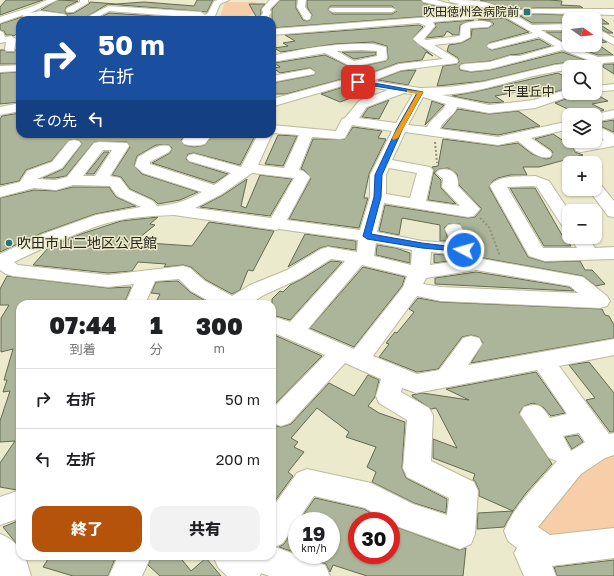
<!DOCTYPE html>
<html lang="ja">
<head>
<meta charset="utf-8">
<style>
  :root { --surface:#fff; --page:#f2f2f2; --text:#202124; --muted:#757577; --line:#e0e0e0; --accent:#b45309 }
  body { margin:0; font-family:"Golos Text","Noto Sans JP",sans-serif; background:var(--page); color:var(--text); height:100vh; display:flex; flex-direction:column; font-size:15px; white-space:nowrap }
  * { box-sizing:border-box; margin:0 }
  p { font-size:13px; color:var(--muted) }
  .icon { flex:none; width:22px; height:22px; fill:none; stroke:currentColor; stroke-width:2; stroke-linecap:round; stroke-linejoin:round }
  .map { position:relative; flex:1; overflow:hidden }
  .sheet { position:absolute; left:16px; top:300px; width:260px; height:260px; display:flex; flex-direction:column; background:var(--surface); border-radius:12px; box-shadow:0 1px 3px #0004 }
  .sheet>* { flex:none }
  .guide { position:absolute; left:16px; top:16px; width:260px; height:122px; border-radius:12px; box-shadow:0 1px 3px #0004; background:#1a4fa0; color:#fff; overflow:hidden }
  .needle { width:26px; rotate:105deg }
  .controls { position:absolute; left:562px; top:12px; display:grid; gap:8px }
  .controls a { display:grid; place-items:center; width:40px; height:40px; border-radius:8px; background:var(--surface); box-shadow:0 1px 3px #0004; font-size:20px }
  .speed { position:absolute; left:288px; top:512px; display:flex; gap:8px; font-size:20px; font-weight:700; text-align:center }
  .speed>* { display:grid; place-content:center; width:52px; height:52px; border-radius:50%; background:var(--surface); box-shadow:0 1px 3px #0004; line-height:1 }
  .speed small { font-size:10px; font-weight:400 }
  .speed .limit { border:6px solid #d22; background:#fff; color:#111 }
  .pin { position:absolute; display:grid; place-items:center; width:34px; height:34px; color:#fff; margin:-17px; border-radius:8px; box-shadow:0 2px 6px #0006 }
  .me { position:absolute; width:44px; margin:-22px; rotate:276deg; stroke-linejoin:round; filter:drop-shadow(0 0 3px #0008) }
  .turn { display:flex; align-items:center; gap:14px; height:84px; padding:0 16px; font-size:18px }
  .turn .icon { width:52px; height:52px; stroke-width:2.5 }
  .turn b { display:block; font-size:28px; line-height:34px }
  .then { display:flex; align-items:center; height:38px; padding:0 16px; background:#0003; gap:8px; font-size:15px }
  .eta { display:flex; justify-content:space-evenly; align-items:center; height:68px; text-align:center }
  .eta b { font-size:24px; font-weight:800; line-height:28px }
  .action { display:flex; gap:8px; margin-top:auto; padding:8px 16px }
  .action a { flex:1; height:46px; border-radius:12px; background:var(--accent); color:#fff; font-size:16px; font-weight:800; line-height:46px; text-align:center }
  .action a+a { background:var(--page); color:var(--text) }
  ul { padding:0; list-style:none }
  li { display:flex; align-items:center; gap:12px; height:60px; padding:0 16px; border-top:1px solid var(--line) }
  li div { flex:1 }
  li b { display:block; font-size:15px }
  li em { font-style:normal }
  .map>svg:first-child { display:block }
  .green { fill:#f8cea8 }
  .building { fill:#acb499; stroke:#626a51; fill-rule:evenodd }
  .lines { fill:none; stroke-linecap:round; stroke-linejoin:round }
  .minor-casing { stroke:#bcb99c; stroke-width:2 }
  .path { stroke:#93917b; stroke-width:2; stroke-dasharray:2 2; stroke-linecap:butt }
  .minor { fill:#fff; fill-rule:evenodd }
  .route { fill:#1a73e8; stroke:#114b97 }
  .slow { fill:#f59e0b }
  .poi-dot { fill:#2a7477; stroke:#eceacc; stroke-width:1.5 }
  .labels { text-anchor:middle; stroke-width:3; stroke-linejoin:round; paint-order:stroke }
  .far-poi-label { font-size:12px; fill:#252418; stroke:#eceacc; text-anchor:end }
  .far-neighbourhood-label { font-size:13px; fill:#252418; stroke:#eceacc }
  .poi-label { font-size:14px; fill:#252418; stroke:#eceacc; text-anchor:start }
</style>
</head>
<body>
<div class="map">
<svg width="614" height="576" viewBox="0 0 614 576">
  <rect width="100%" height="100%" fill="#eceacc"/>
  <g class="green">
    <path d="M225,2H256L254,14L243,17H220Z"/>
    <path d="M614,453V533L545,542L535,527L585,461Z"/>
  </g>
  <g class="building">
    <path d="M6,0H43L0,15V7Z"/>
    <path d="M58,0L78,1L66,7L65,11L67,14L74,13L89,4L90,2L116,4L144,2L194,6L197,0H213L207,12L108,4L81,20H67L68,16L66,14L41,10Z"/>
    <path d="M280,0H296V8L303,20L307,21L310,20L312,15L307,7V0H421L423,3L455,10L471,7L493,10L498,8V6L480,0H549L562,1L561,5L580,6L583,8H536L272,28V9ZM330,6H392L397,11L392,14H333L328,10Z"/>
    <path d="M249,4H265L261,9V13L260,17L261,20H258Z"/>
    <path d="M109,13L184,18L181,20H95Z"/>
    <path d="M536,14L598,16L609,24H599L613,33H608L595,26V19H569V23H532L520,16Z"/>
    <path d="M22,17L24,20L50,19L20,20V31L14,36L11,35H6L4,31L0,30V24Z"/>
    <path d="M504,18L529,32L489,43L486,46L489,49L492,50L539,39L551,46L520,54L510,55L490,61L461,64L459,66L460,70L471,72L490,70L562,52L585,60L555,64L484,81L437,86L443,66L457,64L459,62L458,58L447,51L449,45L461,43L471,38L472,29L488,28L494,24L490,21L478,20Z"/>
    <path d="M474,20L460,25L459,35H452V34L447,31L444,36L426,38L436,27L435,23Z"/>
    <path d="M419,25L423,27L412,39L433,56L426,52L422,60L398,63L357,78H346L286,94H275L272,89V83L314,75L316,72L310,68L280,73L273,68L280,67L274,63L325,55L352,68L386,61L388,59L387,46L373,42L335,44L281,52L274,48L288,46L283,43L295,41L285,35Z"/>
    <path d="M546,32H569V45Z"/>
    <path d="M595,36L607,42L596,43L613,55H598L570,45H595Z"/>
    <path d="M16,49H20V64H0V50H4L6,52H14Z"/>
    <path d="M342,52H376V55L354,59Z"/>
    <path d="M604,64H614V74L603,67Z"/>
    <path d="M416,70L408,85L378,80L401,71Z"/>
    <path d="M20,72V102L0,104V73Z"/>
    <path d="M558,73L569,79V88L541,96L527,90L495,96L504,102L489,103L452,96L474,92Z"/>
    <path d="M346,86H359L375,89L340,102L321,94Z"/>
    <path d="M576,93H594L608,101L592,104L604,110L591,115H577L572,112H574L555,103L573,96Z"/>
    <path d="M389,100L379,119L362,117L368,108Z"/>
    <path d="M432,101L444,105L425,125Z"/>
    <path d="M458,109L489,114L518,111L540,126L498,135L442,128Z"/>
    <path d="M20,113V134H54L53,135L63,136H96L97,134H196L195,136L184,137L181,140L184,145L194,147L205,145L213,134H256L240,165L194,153L188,154L186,159L189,162L228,174L214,183L152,163L170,153L172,148L169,145H156L137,156L134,166L142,174L198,192L180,200L158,204L154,200L130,189L121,177L112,175L130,147L127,142H94L66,176L55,178H43L63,169L82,144L79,140H69L51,161L26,170L19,181L0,185V119L2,116Z"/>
    <path d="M614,120V132L595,124V123Z"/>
    <path d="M353,127L382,131L378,138L386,139L369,174L364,198H368L359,228L289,219L311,178L304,170L301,169L313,139H345Z"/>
    <path d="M553,134L573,147L575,152L583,155L539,167H523L527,175H510L498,178L493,181L489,187L528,257L545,262L580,261L585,270H592L605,284L596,286L583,276L478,257L460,224H448L444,228L449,241H440V225L402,218L399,235L379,231L385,205L468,218L475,217L481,210V208L459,185L457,174L448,168L439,169L434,173L441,180V188L456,204L428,200L434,170L432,167L438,166L443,139L498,146L518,143L532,154L546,159L551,158L553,153L551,150L535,139Z"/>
    <path d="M278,135L297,136L283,166L265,164Z"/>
    <path d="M104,152H109L94,174H86Z"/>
    <path d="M260,175L292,179L270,216L200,207L223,195L247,179L241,206L246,208Z"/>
    <path d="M73,187H109L116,197L136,206L95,214L42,233L0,252V198L34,190L56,191Z"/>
    <path d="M510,188H535L566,242H568L571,246H544Z"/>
    <path d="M158,217L150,224L155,225L134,242L192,246L209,222L274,231L253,271L248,270L240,290L232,294L206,280L191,267L183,265L164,267L166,264L138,262L132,271L108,273L33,265L49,247L81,234L121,221Z"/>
    <path d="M305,234L356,241V250L328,246L320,248L288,267Z"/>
    <path d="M377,245L396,248L410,253V263L376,255Z"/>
    <path d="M434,254L456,256V260L434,263Z"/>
    <path d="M331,261L342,262L290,320L272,315V299L280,291L283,292L290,285L302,279Z"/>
    <path d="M363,267L405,277L402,286L354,347L310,328Z"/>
    <path d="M476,272L569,287L574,291L435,284V278Z"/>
    <path d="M7,276L108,288L131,287L124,304H20V489L17,490L0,487V463L15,441L0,442V421L10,391L3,392L7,380H4L13,349L1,352V318L9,305H0V289Z"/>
    <path d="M178,281L190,292L211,304H155L160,294L151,293L156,282Z"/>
    <path d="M418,298L441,302L602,309L605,315L609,316L614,325V338L471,363L483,343L479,337L471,335L462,337L438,369L417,372L379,357L389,344L386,343L395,332L397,333L414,312L409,309Z"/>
    <path d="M272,334L322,356L272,407Z"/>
    <path d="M589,362L614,393V432H610L586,400L595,398L569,365Z"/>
    <path d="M536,372L565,413L551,416L543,407L533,403L524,406L519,413L552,464L526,493L513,511L479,496V490L475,481L473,480L475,474L433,458V439L457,448L436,408L431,409L412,396V395L422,393L469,400L446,389Z"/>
    <path d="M368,375L379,380L375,397L368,406L379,413L405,422L402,468L406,478L447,499L446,513L414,503L372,482L376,472L367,467L376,447L346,437L349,432L317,408L291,438L298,442L294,447L304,452L288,472L293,476L272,505V425L281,427L291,424L329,383L354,396Z"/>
    <path d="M578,435L583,442L572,449L565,437Z"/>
    <path d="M315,498L364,509L384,521H357V555H391V525L459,550L466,548L463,576H367L333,565L330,572L326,564L302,555H331V521H299Z"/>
    <path d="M513,511L504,527L477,529L478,513Z"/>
    <path d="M20,520V548L3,527Z"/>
    <path d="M297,524V553L279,547L284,544Z"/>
    <path d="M50,556H116L108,576H73L43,567Z"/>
    <path d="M152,556H179L191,571L206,558L221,576H160L148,565Z"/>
    <path d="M614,560V576H557L554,567Z"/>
  </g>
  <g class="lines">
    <defs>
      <g id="minor">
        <path d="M47,0H57L30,13L41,11L63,14L66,15L67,17L66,19L51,20L52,18C42,17 32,19 24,18L23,15L0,23V17L31,7Z"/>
        <path d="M80,0H88V3L73,12H67L66,10L67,8L80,2Z"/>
        <path d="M218,0H229L220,4L215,16L209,20H199L201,18L109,11L92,20H82L108,6L201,12L205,15L208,13L214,1Z"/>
        <path d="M270,0H279L270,9L271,13L269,16L271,20H263L261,16L263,13L262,9Z"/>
        <path d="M298,0H306L305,7L311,15L310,19L307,20L304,19L297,7Z"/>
        <path d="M422,0H436L455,5L460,4L450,2L449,0C461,0 489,0 497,7L493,9L471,5L455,9L423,2Z"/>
        <path d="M330,8H392L396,10L392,12H333L329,10Z"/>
        <path d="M536,9H614V15L536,13L515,15L532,25L569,24V30H541L568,46L598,57L614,56V62L603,63L602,66L598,67H569V70C526,74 485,93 442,95L489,105L534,100L569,89V93H575L573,95L535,108L489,113L457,107C454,117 443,119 440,129L498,137L569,121V129L531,138L550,151L552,154L550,157C538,160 527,148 518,141L498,145L405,132L392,160L430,167L433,170L426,201L460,206L442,187L443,179L436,173L439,170C451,167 459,174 458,186L480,209L474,216L468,217L384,203L377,232L422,241L452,243L445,229L448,225L454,224L460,225L476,254L477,258L583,277L607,296L610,301L607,306L600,308L441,301L417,296L373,356L417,374L439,370L463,338L471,336L479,338L482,344L468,365L614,339V355L559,366L609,434L614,433V455L605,458L581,474L538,527L550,535L614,528V558L552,566L556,576H524L514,553L517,548L508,541L504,531C515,504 538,483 557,461L549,458L520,414L524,407C539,402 542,406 550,418L567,414L537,370L416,393L402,388L401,392L429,408L433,415L431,461L474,482L478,491L475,534L471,544L460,549L396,526L391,523V521H387L365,508L314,496L283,543L275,547L325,565L330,576H269L261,573L260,576H227L218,567L213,556H272V508L297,473L307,469L371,483L413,504L447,515L449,498L407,477L403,468L407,420L379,403L376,396L381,379L345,363L290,423L281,426L272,423V409L325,355L272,332V316L290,322L345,261L331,259L301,278L264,295L250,304H214L191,291L179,279L155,281L145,304H125L134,284L108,287L13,276L6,274L0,270V254L43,234L96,215L141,207L117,196L110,186L73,185L56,190L34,188L0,197V187L20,182L27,171L52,162L69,141L74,140L79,141L81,144L62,168L37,179L55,180L67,177L94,143L99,142L127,143L129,146L110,176L120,178L129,190L153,201L157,206C174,205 188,200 202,192L143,173L135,166L138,157C147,152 158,143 169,146L171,149L169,152L150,162V164L214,185L231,173L189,161L187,158L189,155L194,154L241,167L258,134H272L258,165L284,168L299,135L272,133V125L336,131L342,119L345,118L359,101L388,90L359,85H346L274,106L272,105V99L346,79H357L399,64L443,59L420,45L413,39L426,26L419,23L272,35V29ZM504,16L533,33L489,44L487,46L489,48L492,49L539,37L555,46L520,56H510L490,62L465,64L461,65L460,67L461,69L471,71L490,69L562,50L591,61L555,65L484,82L449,87L420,88L372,81L401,70L457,63L458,61L457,59L434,45L461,42L470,37V28L488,27L492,24C487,19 466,21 461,26L460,36H459L426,40L424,39L435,26L433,22ZM404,93L413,94L396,123L359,118L367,107ZM423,97L446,104C442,113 432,117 427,127L408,125ZM352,125L392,131L370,175V197L360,230L287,220L310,177L303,171L299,170L312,137L340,139L345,138ZM103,150H112L95,176H83ZM389,168L417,173L410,198L386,194V175ZM252,173L294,178L271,218L195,208L222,194ZM174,215L276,230L279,229L358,240L357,252L328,247L321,249L287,270L250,285L232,296L205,281L190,268L183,266L108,275L18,265L14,262C43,248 73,234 104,224C126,217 151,216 174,215ZM376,243L412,250L411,265L374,256ZM431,252L458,255V261L430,265ZM362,265L407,276L403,287L354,349L308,329ZM476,270L570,286L578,293L441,287L423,284L426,278ZM579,433L585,442L571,451L563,436Z"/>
        <path d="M595,27L614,38V45L595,34Z"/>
        <path d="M0,31L3,32L5,37L11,36L16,39L14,51H6L5,49L6,42L0,43Z"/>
        <path d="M373,44L386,47L387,58L386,60L352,67L325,53L272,62V56C305,48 339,43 373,44ZM361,50L377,51V56L354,61L337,51Z"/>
        <path d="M20,65V71L0,72V66Z"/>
        <path d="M310,69L315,72L314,74L272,82V76Z"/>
        <path d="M614,84V90L595,92V86Z"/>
        <path d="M20,103V111L0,115V107Z"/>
        <path d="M614,110V118L595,122V115H592Z"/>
        <path d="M595,125L614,134V146L581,152L576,151L574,148L576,145L604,140L595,135Z"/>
        <path d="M198,134H212L205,144C198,146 191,146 184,144L182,141L184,138L196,137Z"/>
        <path d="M535,176L549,181L569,211V228L563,227L537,187L533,186L507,187L543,248H577L570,237H588L595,248L614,247V259L545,261L529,256L490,186C498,174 522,177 535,176Z"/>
        <path d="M595,183L601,185L614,201V217L608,216L588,189H595Z"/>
        <path d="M20,490V518L0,525V497Z"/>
        <path d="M0,534C10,538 20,544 20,556H25L31,576H0Z"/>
        <path d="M118,556H151L142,576H109Z"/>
      </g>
    </defs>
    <use href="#minor" class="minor-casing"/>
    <g class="path">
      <path d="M435,142L437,163"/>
      <path d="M480,218L489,227L500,256"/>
    </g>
    <use href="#minor" class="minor"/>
  </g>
  <path class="route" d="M358,80L423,92L403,128L382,175L381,197L371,234L422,243L464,248L469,250L467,252L422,248L367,239L363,236L374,197L375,175L397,128L417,93L356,83V82Z"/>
  <path class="slow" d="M407,90L423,92L398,138L393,140L392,138L417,94L407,92Z"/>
  <g class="poi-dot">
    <rect x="523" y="8" width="8" height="8" rx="2"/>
    <circle cx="9" cy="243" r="4"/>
  </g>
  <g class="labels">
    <g class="far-poi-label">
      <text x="519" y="16">吹田徳州会病院前</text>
    </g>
    <g class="far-neighbourhood-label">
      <text x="529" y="96">千里丘中</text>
    </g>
    <g class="poi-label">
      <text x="17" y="248">吹田市山二地区公民館</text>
    </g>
  </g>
</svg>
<div class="controls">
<a><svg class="needle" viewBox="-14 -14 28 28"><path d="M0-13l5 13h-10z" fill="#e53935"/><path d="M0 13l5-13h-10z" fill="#757577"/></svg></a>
<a><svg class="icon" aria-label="search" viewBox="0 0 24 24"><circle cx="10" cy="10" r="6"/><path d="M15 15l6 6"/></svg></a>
<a><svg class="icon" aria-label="layers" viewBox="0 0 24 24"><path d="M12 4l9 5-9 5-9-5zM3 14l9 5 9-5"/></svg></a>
<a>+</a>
<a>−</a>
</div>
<div class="speed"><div>19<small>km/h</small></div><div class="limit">30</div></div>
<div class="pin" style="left:358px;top:82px;background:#d93025"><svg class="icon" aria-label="arrive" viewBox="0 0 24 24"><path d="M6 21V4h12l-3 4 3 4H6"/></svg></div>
<svg class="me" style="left:464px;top:250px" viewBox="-20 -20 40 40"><circle r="17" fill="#1a73e8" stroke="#fff" stroke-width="3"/><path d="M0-11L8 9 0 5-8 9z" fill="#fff"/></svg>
<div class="guide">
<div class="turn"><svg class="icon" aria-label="right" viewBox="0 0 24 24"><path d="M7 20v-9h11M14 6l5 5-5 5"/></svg><div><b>50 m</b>右折</div></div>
<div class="then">その先<svg class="icon" aria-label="left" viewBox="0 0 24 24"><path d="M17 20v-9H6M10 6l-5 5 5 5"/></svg></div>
</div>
<section class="sheet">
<div class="eta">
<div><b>07:44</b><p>到着</p></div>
<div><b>1</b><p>分</p></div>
<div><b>300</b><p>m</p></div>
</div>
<ul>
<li><svg class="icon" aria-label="right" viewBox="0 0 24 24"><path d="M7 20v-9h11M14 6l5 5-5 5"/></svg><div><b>右折</b></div><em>50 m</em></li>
<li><svg class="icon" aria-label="left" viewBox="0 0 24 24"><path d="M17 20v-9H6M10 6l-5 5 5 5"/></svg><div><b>左折</b></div><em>200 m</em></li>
</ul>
<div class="action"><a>終了</a><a>共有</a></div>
</section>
</div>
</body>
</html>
